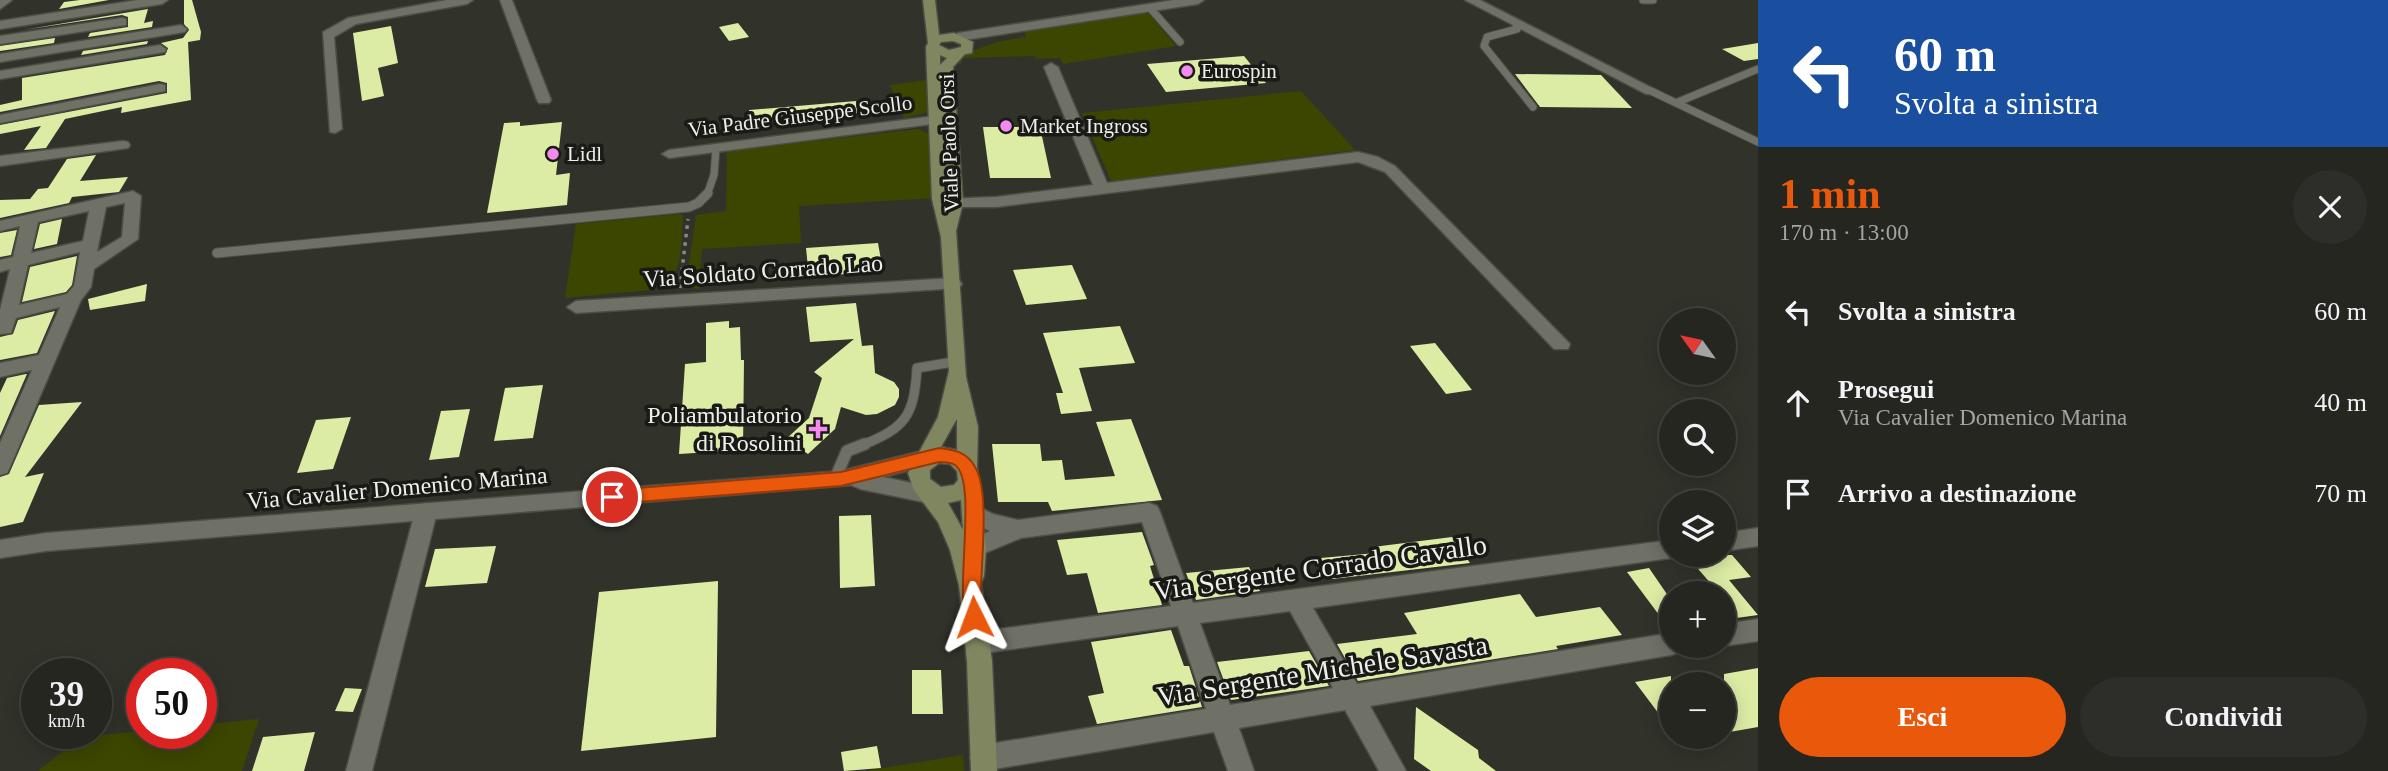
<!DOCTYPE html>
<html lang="it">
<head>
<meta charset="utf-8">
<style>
  :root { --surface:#252620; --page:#2d2e29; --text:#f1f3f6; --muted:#a3a5a5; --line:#42433e; --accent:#ea580c }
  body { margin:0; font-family:"Times New Roman",serif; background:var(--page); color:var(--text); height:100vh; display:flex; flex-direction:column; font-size:26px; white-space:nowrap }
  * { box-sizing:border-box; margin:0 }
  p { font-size:23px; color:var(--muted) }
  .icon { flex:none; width:38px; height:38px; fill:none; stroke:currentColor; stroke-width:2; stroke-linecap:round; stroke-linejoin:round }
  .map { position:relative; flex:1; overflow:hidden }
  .side { display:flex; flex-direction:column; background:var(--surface); width:630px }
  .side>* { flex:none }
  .guide { background:#1a4fa0; color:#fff; overflow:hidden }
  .needle { width:46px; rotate:303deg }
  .buttons { position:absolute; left:1659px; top:308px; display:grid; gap:14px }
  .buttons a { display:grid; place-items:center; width:77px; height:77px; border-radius:50%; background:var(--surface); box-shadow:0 4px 18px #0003,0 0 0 2px var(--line); font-size:35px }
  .speed { position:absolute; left:21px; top:658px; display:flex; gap:14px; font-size:35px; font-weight:700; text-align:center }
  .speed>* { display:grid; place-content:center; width:91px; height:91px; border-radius:50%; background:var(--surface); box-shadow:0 4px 18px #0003,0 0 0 2px var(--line); line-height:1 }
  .speed small { font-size:18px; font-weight:400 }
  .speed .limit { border:10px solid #d22; background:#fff; color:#111 }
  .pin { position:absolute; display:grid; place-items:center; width:60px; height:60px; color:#fff; margin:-30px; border:4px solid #fff; border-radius:50%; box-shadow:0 2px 7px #0007 }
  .me { position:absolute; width:77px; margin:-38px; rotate:357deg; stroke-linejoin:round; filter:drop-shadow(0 0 5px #0008) }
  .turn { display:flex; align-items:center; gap:24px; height:147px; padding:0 21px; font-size:32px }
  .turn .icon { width:91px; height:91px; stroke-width:2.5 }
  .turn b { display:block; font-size:49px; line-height:60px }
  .round { display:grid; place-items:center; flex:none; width:74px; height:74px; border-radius:37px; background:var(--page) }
  .head { display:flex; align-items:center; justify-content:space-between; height:119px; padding:0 21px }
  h1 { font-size:42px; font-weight:700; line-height:52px; color:var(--accent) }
  .cta { display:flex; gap:14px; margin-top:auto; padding:14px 21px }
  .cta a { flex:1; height:80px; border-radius:42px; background:var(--accent); color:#fff; font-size:28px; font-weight:700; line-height:80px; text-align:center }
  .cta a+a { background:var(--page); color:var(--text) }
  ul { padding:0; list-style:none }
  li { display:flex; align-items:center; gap:21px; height:91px; padding:0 21px }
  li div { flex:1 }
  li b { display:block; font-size:26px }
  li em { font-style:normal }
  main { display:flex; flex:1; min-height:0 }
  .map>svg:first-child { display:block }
  .green { fill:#3c4600 }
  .building { fill:#dceca5 }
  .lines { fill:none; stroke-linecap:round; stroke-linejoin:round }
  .service-far2-casing { stroke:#4c4e46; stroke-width:9 }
  .service-far1-casing { stroke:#4c4e46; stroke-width:11 }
  .service-casing { stroke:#4c4e46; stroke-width:14 }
  .minor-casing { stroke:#4c4e46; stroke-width:3 }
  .tertiary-casing { stroke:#4c4e46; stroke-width:3 }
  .secondary-casing { stroke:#4c4e46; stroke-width:3 }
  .path { stroke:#888a82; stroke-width:3.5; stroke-dasharray:3.5 5; stroke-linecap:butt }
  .service-far2 { stroke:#6f7167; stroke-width:7 }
  .service-far1 { stroke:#6f7167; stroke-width:9 }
  .service { stroke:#6f7167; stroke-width:11 }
  .minor { fill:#6f7167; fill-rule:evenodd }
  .tertiary { fill:#6f7167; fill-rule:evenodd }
  .secondary { fill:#808760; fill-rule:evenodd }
  .route { fill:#ea580c; stroke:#983908; stroke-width:2 }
  .poi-dot { fill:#f489f0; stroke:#191a16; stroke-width:2.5 }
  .labels { text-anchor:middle; stroke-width:7; stroke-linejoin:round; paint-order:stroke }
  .far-poi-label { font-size:21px; fill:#edefe9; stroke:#191a16; text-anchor:start }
  .far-street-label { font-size:21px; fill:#edefe9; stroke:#191a16 }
  .street-label { font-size:24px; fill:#edefe9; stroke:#191a16 }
  .poi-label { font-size:24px; fill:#edefe9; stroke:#191a16; text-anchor:end }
  .near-street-label { font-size:28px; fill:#edefe9; stroke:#191a16 }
</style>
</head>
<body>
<main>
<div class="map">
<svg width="1758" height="771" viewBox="0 0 1758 771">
  <rect width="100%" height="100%" fill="#31332a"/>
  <g class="green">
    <path d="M1140,12L1149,14L1176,46L1063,64L1060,58L1036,59L1035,56L962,58L961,64H952C973,48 999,40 1026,37L1024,31Z"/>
    <path d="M926,80L928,112L904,118L890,85Z"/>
    <path d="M1301,91L1355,150L1111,181L1082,113Z"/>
    <path d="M918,129L931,135L936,198L799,206L801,243L702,249L699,290L686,285L696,215L726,211L727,151Z"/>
    <path d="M680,214L683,216C681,241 684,274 661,289L565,298L576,224Z"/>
    <path d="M259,719L242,771H38L81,737L142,731V733H201V725Z"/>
    <path d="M963,755L964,771H866Z"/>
  </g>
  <g class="building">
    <path d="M80,0H109L59,9L64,2Z"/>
    <path d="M184,0H192L201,32L200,40L188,42L191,100L121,113L122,107L65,119L46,148L24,150L41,126L0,134V125L167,93V83L159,81L0,112V105L22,100V78L165,55L168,48L161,43L183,38L189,30L184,24Z"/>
    <path d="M148,9L144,23L153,21L152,27L88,37L90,33L128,27V17L122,15L23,30Z"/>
    <path d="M738,23L749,37L729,41L719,27Z"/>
    <path d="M391,26L398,63L378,68L384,96L362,101L353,33Z"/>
    <path d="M55,38L54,43L0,51V46Z"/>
    <path d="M148,41L147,44L81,55L83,51Z"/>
    <path d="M1758,43V59L1744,61L1722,49Z"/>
    <path d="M1244,56L1266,83L1166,92L1147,64Z"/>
    <path d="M1515,74L1601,75L1632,108L1540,107Z"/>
    <path d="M856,101L857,113L752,125L749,110Z"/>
    <path d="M520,122V126L562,122L556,175L570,173L567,205L487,213L504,123Z"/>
    <path d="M983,127H1040L1051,178H990Z"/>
    <path d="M96,155L80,181L128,177L119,192L72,197L69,203L0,218V200L30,199L38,189L48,188L67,159Z"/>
    <path d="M62,219L57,244L34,249L40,224Z"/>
    <path d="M17,230L11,255L0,257V233Z"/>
    <path d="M878,243L883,271L809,277L806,248Z"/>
    <path d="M77,256L72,285L66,292L22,302L30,267Z"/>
    <path d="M1072,265L1087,299L1026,305L1013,270Z"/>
    <path d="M147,284L145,301L90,310L88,299Z"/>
    <path d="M856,303L862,346L873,345L875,373L894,382L899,389V397L895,405L877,414L866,415L841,407L835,429L808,454L786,439L809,418L822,378L814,372L854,339L810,342L806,307Z"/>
    <path d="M55,311L37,353L0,360V337L13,334L18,320Z"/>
    <path d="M729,321V328L740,327L741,360H744L743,450L679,454L685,364L706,362V323Z"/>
    <path d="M1120,326L1135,363L1079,368L1092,411L1061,414L1056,393H1063L1043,333Z"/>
    <path d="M1435,343L1472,390L1446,394L1410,346Z"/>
    <path d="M26,374H27L0,436V393L7,378Z"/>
    <path d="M543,385L533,438L494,441L505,388Z"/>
    <path d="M82,402L25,477L44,473L23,522L0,527V477L9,474L39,405Z"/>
    <path d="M470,409L459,457L429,460L441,411Z"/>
    <path d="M351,417L333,469L297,473L316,420Z"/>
    <path d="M1131,419L1162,500L1052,511L1048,502H998L992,444H1040L1042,461L1062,460L1065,480L1115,476L1096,422Z"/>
    <path d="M871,515L875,586L840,588L839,516Z"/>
    <path d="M1142,532L1154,565L1150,566L1162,605L1098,613L1087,573L1067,575L1057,540Z"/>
    <path d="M1452,537L1470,563L1332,579L1321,558L1376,553L1373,547Z"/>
    <path d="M496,546L487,583L425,587L435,549Z"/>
    <path d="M1686,555H1732L1751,577L1729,580L1758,615L1729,619L1724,613V593H1719Z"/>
    <path d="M1249,567L1260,591L1196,600L1186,573Z"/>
    <path d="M1649,568L1671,600V631L1627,572Z"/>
    <path d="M718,581L716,737L581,751L599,592Z"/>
    <path d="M1520,594L1536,617L1600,607L1622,635L1556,646L1558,649L1358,681L1337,644L1417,634L1404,613Z"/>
    <path d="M1171,630L1184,666H1189L1202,707L1097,724L1088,696L1104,693L1091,642Z"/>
    <path d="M1309,651L1329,686L1231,700L1217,662Z"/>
    <path d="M1758,668V727L1724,733V674Z"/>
    <path d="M912,670H941L943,714H912Z"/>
    <path d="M1671,676V730L1635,682Z"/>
    <path d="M345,688L362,689L353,712L335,711Z"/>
    <path d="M1416,707L1478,750L1479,758L1496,771H1431L1414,759Z"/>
    <path d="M315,732L304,771H252L263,737Z"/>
    <path d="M877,746L881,768L844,771L841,752Z"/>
  </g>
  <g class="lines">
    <defs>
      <g id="service-far2">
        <path d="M1643,0H1653"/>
        <path d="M1150,8L1180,42"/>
        <path d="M1516,24L1517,29L1487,37L1484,46L1533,107"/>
        <path d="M1651,91L1758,142"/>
        <path d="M1678,102L1758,69"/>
        <path d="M707,195L714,175L716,148"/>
      </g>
      <g id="service-far1">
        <path d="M217,253L689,207L698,203L708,193"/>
        <path d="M860,446C906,428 914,416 917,368L959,361"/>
      </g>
      <path id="service" d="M835,479L847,451L865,444"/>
      <g id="minor">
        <path d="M0,0H12L0,9Z"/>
        <path d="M138,0H168L162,4L0,29V21Z"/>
        <path d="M447,0H473L467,4L356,24L334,37L342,129L335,133L330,132L323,32L348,18Z"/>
        <path d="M500,0H512L551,100L549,103H539L537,100Z"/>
        <path d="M1465,0H1480L1658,91L1656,94H1646Z"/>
        <path d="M122,18L126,19V25L0,44V36Z"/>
        <path d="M181,25L187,29L185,32L0,62V54Z"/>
        <path d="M160,45L166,49L165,52L0,79V71Z"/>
        <path d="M1051,63L1058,67L1107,183L1358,152L1378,157L1395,166L1570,344L1568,349H1554L1385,172L1358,162L996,207H935L933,204L935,201L941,199L996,197L1093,185L1044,67Z"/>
        <path d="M160,84L165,85V91L0,123V115Z"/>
        <path d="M935,116L940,117V123L669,158L662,154L669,150Z"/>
        <path d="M123,141L128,142L130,145L128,148L0,166V156Z"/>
        <path d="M133,191L141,196L138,239L94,269L91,287L81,300L10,467L7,473L0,475V443L32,370L0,377V363L39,355L60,307L16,318L11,333L0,334V310L10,269L0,272V260L13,257L20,226L0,231V221ZM125,203L122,237L97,252L106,207ZM89,211L83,241L31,253L38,222ZM80,252L74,286L67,294L19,305L28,265Z"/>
        <path d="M953,278L959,280L962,284L959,288L576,313L567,307L576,301Z"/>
        <path d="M426,503L434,506L437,512L372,771H346L415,512L418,506Z"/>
        <path d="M1149,503L1157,506L1160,512L1193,603L1671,540V555H1679L1671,558L1313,608L1357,684L1671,633V646H1682L1680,652L1671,655L1370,706L1406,771H1379L1345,710L1239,728L1254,771H1228L1214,732L983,771L974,767L970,758L974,749L983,745L1206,709L1178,626L977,654L969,651L965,643L969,635L977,632L1171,606L1142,522L1021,538L975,557L967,555L964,548L967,541L990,531L965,519L962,513L965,507L973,504L993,514L1018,520ZM1290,611L1333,688L1230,705L1200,623Z"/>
        <path d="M1758,528V546L1724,551V533Z"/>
        <path d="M1758,619V641L1724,646V624Z"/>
      </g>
      <g id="tertiary">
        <path d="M1174,0H1204L1198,4L958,41L952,37L958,33Z"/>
        <path d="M938,447L945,449L948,455L945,461L883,477L946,490L949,496L946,502L938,505L860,489L851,485L46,551L0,558V540L46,533L841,471Z"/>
      </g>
      <path id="secondary" d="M923,0H935L939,35L954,33L973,42L972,53L965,54L953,67L963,203L956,231L966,377L978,427L977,467L986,548L984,576L981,583L992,661L997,771H971L967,661L959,585L950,550L938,522L914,490L908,473L938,417L949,371L941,237L932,199L926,47L928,43ZM953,41L961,44V47L949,50L939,45L941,42ZM940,55L947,58L940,65ZM957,419V450L941,447L955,422ZM939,463L950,464L957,471L958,480L954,485L941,487L930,479V470ZM961,500L963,530L948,503Z"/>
    </defs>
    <use href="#service-far2" class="service-far2-casing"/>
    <use href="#service-far1" class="service-far1-casing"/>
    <use href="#service" class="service-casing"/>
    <use href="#minor" class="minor-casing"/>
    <use href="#tertiary" class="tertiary-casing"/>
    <use href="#secondary" class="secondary-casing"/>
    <path class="path" d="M680,288L688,219"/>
    <use href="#service-far2" class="service-far2"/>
    <use href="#service-far1" class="service-far1"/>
    <use href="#service" class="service"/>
    <use href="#minor" class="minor"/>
    <use href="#tertiary" class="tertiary"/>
    <use href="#secondary" class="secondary"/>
  </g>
  <path class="route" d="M939,448C955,450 967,452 975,467C990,490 981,563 981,591C981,602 986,613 981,623L974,626L967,623C954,594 978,481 955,465C950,462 944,462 939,462L841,486L612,504L606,502L603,497L606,492L612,490L841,472Z"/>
  <g class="poi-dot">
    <circle cx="1187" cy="71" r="7"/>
    <circle cx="1006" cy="126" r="7"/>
    <circle cx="553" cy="154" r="7"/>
    <path d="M814.5 418.5h7v7h7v7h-7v7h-7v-7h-7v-7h7z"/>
  </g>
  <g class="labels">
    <g class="far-poi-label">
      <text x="1201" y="78">Eurospin</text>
      <text x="1020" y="133">Market Ingross</text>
      <text x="567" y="161">Lidl</text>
    </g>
    <g class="far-street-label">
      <text transform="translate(800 116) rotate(-7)" y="7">Via Padre Giuseppe Scollo</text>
      <text transform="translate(949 143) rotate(-92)" y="7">Viale Paolo Orsi</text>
    </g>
    <g class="street-label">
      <text transform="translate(763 271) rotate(-4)" y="8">Via Soldato Corrado Lao</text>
      <text transform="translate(397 488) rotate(-5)" y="8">Via Cavalier Domenico Marina</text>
    </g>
    <g class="poi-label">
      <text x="802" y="423">Poliambulatorio<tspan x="802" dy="28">di Rosolini</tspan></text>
    </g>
    <g class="near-street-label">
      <text transform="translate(1320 567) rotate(-8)" y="10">Via Sergente Corrado Cavallo</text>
      <text transform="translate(1322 670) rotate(-9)" y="10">Via Sergente Michele Savasta</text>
    </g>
  </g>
</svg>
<div class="buttons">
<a><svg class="needle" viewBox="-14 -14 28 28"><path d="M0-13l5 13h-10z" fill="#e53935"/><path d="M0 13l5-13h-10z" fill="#a3a5a5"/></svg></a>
<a><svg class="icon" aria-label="search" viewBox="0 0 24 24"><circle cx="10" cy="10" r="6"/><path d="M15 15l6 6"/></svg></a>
<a><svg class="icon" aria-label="layers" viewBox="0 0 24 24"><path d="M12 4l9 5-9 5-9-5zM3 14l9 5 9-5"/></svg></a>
<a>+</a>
<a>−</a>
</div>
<div class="speed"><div>39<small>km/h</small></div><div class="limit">50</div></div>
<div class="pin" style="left:612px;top:497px;background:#d93025"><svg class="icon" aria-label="arrive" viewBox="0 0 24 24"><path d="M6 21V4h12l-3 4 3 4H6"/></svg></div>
<svg class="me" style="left:974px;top:617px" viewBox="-20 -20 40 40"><path d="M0-17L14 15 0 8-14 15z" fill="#ea580c" stroke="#fff" stroke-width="4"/></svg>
</div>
<section class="side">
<div class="guide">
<div class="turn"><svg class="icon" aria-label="left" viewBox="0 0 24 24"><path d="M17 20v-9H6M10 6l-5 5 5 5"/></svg><div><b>60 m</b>Svolta a sinistra</div></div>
</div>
<div class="head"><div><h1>1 min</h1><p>170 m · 13:00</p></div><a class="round"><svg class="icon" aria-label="close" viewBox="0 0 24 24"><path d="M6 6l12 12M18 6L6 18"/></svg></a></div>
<ul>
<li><svg class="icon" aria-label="left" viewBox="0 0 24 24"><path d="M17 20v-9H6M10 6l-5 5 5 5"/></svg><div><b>Svolta a sinistra</b></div><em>60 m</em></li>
<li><svg class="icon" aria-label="ahead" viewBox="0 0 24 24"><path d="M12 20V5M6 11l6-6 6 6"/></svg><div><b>Prosegui</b><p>Via Cavalier Domenico Marina</p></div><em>40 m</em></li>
<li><svg class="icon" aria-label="arrive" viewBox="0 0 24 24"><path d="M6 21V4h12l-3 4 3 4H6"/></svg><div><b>Arrivo a destinazione</b></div><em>70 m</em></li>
</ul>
<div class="cta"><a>Esci</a><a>Condividi</a></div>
</section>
</main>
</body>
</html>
